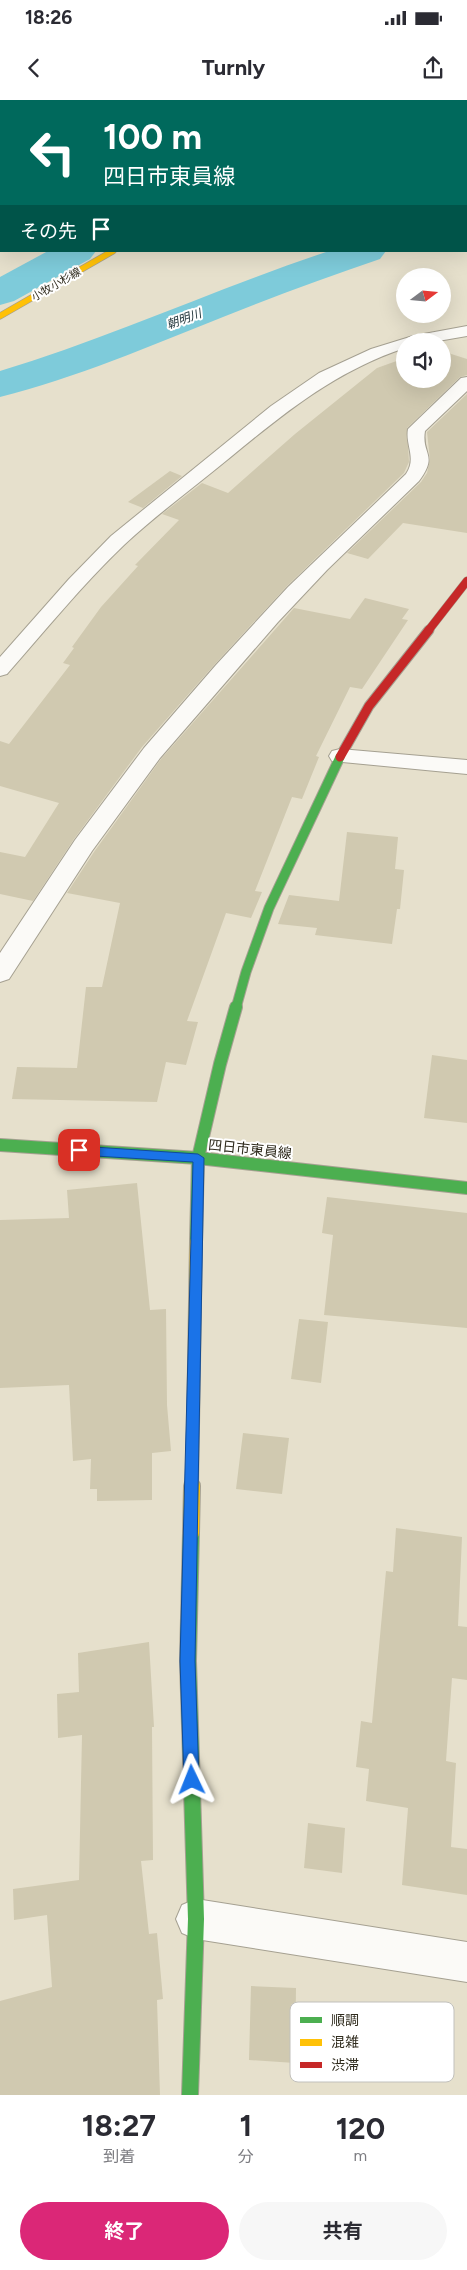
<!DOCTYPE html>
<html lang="ja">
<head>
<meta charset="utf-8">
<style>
  :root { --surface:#fff; --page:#f7f7f7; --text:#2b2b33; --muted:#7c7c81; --accent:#db2777 }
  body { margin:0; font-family:Figtree,"Noto Sans JP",sans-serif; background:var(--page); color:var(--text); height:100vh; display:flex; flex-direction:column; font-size:19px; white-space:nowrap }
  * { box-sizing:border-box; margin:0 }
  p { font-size:16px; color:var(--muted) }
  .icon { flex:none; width:28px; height:28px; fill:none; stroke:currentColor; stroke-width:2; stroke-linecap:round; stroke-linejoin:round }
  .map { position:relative; height:1995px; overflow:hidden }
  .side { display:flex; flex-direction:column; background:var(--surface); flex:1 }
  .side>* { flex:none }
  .top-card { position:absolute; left:0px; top:0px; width:468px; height:152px; box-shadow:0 5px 20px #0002; background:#00695c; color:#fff; overflow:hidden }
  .needle { width:32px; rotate:74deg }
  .controls { position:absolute; left:396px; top:168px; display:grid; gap:10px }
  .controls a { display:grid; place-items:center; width:55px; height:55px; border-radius:50%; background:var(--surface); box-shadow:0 5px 20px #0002; font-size:25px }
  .pin { position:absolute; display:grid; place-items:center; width:42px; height:42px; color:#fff; margin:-21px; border-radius:10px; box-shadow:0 2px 8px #0006 }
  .me { position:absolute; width:55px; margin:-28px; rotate:358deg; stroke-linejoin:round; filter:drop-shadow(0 0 4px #0008) }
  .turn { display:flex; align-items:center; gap:18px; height:105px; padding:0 20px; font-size:22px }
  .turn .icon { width:65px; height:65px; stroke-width:2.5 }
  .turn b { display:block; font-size:35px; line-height:42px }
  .then { display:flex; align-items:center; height:48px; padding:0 20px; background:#0003; gap:10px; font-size:19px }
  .eta { display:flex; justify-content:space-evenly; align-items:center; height:85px; text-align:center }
  .eta b { font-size:30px; font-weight:700; line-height:35px }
  .button { display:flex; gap:10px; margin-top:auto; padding:10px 20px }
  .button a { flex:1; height:58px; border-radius:30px; background:var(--accent); color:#fff; font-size:20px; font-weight:700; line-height:58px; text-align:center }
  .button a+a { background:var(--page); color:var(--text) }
  .status { display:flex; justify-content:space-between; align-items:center; height:35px; padding:0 25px; background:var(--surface); direction:ltr }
  .status svg { height:14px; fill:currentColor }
  header { display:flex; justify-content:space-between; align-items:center; height:65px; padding:0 20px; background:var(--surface); font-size:22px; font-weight:700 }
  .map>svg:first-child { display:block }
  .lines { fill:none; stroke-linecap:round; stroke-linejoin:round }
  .river { fill:#7ecbda; fill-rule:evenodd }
  .building { fill:#d0c9b0 }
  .street-casing { stroke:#a5a091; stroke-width:2 }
  .fast-far3-casing { stroke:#a5a091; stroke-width:7 }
  .fast-far2-casing { stroke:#a5a091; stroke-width:11 }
  .fast-far1-casing { stroke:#a5a091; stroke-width:14 }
  .fast-casing { stroke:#a5a091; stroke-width:18 }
  .slow-far2-casing { stroke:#a5a091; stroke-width:7 }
  .slow-far1-casing { stroke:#a5a091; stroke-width:14 }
  .slow-casing { stroke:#a5a091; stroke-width:18 }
  .jam-far1-casing { stroke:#a5a091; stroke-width:9 }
  .jam-casing { stroke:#a5a091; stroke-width:11 }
  .street { fill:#fbfaf7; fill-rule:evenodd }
  .fast-far3 { stroke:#4caf50; stroke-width:5.5 }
  .fast-far2 { stroke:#4caf50; stroke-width:9 }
  .fast-far1 { stroke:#4caf50; stroke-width:12 }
  .fast { stroke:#4caf50; stroke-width:16 }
  .slow-far2 { stroke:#ffc107; stroke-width:5.5 }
  .slow-far1 { stroke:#ffc107; stroke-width:12 }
  .slow { stroke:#ffc107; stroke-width:16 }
  .jam-far1 { stroke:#c62828; stroke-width:8 }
  .jam { stroke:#c62828; stroke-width:9 }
  .rail-casing { stroke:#c7c6c1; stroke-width:3 }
  .rail { stroke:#fff; stroke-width:2; stroke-dasharray:5.5; stroke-linecap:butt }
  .route { fill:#1a73e8; stroke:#114b97 }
  .labels { text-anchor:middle; stroke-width:4; stroke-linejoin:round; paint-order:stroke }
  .far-street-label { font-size:11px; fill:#302c1e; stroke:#fff }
  .far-water-label { font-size:12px; font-style:italic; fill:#1a2e34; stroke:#fff }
  .street-label { font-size:14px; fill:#302c1e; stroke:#fff }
  .key { fill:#fff; stroke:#c1c0bc; stroke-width:1 }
  .key-label { font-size:14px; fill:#302c1e }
</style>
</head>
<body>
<div class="status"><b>18:26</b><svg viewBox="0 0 49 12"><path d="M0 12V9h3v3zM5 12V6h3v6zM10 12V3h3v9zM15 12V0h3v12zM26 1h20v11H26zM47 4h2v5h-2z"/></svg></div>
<header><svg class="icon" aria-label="back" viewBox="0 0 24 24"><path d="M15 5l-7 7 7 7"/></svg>Turnly<svg class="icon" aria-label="share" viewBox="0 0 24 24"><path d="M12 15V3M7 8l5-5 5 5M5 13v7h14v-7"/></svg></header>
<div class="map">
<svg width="467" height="1995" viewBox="0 0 467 1995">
  <rect width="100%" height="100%" fill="#e6e0cc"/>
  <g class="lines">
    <g class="river">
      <path d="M327,0H361L326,1Z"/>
      <rect x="466" y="105" width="1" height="22"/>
      <path d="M48,151H96L90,159L14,201L0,205V177Z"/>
      <path d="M329,151H386L380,159C327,177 275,196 223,217C150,246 76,278 0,297V271C112,237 218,188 329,151Z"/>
    </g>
  </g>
  <g class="building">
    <path d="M445,252L467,259V275L460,277L407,328L409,362L404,373L287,486L215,564L142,647L74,739L33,801L0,794V752L25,757L59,703L0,686V641L9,644L70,565L63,563L74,548L72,547L101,507L138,466L135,465L179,420L162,414L202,383L228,393L295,334L377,268L405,258V281L408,279H442V254Z"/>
    <path d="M467,294V433L403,423L368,459L347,453L421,382L427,373L430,360L427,332Z"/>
    <path d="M170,371L182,376L143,408L128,402Z"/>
    <path d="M365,498L409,509L402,519L408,520L362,589L350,587L316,656L319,657L302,699L292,697L255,791L262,792L251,818L226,813L187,921L198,922L186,965L166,962L157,1002L12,999L17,967L77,968L86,887H102L120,803L67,793L94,752L161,659L294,508L350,519Z"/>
    <path d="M347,732L398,737L395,769L404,770L400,809H397L392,844L315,835L317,828L278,824L289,795L339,801Z"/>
    <path d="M432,955L467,960V1023L424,1018Z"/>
    <path d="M137,1083L150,1210L166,1209L167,1305L171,1351L152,1353V1400L97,1401V1389H90L91,1359L73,1361L69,1285L0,1288V1120L69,1118L67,1090Z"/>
    <path d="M327,1097L467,1113V1228L324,1215L333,1135L322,1133Z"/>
    <path d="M299,1219L328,1222L321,1283L291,1279Z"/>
    <path d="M243,1333L289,1338L282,1394L236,1389Z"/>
    <path d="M396,1428L462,1437L458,1526L467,1527V1580L452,1578L446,1661L456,1663L451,1747L467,1749V1795L402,1785L408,1708L366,1701L369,1669L356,1667L361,1621L372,1623L386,1471L393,1472Z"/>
    <path d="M149,1542L154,1627H152L153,1760L141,1761L149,1834L157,1833L163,1899L157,1900L160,1995H0V1901L52,1887L47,1815L14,1820L13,1789L79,1780L82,1635L58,1638L57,1594L79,1592L78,1553Z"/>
    <path d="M308,1723L345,1728L342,1773L304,1768Z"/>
    <path d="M251,1886L296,1888L295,1963L249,1960Z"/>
  </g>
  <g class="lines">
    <defs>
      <g id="street">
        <path d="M467,226V236L438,241H405V248C335,271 283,314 227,360C193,388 156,415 124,445C82,485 45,531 7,574L0,576V557L69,479L111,436L271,306L319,273L371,249L413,236Z"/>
        <path d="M467,277V291L425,331C421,355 439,354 419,381L327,470L278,522L160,658L92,751L9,879L0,882V853L75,740L144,648L216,565L288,487L406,374C417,358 405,345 408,329L461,278Z"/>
        <path d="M340,649L467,660V674L332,661L329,656L332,651Z"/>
        <path d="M196,1799L467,1842V1882L196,1839L182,1833L176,1819L182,1805Z"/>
      </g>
      <path id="fast-far3" d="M405,1L408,0"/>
      <path id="fast-far2" d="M236,908L246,872L269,808L340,657"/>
      <g id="fast-far1">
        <path d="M0,1045L198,1058L467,1088"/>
        <path d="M196,1142L198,1058L220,964L236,907"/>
      </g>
      <path id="fast" d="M190,1995L196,1819L188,1561L191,1433"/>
      <path id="slow-far2" d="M0,216L113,151"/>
      <path id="slow-far1" d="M192,1387L196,1142"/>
      <path id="slow" d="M191,1433L192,1386"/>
      <path id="jam-far1" d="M428,531L467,481"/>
      <path id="jam" d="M340,657L369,606L429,530"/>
    </defs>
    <use href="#street" class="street-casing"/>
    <use href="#fast-far3" class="fast-far3-casing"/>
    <use href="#fast-far2" class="fast-far2-casing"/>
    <use href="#fast-far1" class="fast-far1-casing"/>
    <use href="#fast" class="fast-casing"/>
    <use href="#slow-far2" class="slow-far2-casing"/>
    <use href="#slow-far1" class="slow-far1-casing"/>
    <use href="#slow" class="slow-casing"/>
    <use href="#jam-far1" class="jam-far1-casing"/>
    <use href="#jam" class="jam-casing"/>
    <use href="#street" class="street"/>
    <use href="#fast-far3" class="fast-far3"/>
    <use href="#fast-far2" class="fast-far2"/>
    <use href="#fast-far1" class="fast-far1"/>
    <use href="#fast" class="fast"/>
    <use href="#slow-far2" class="slow-far2"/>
    <use href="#slow-far1" class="slow-far1"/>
    <use href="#slow" class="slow"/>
    <use href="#jam-far1" class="jam-far1"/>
    <use href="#jam" class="jam"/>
    <defs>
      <path id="rail" d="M190,1L192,0"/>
    </defs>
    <use href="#rail" class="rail-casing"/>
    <use href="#rail" class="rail"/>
  </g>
  <path class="route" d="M79,1046L198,1054L204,1058L195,1561L199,1680L197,1685L192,1688L186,1685L184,1680L180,1561L193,1062L79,1055L74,1050Z"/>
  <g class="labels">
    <g class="far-street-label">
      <text transform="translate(56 184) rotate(-30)" y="4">小牧小杉線</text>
    </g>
    <g class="far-water-label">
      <text transform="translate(184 219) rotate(-20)" y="4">朝明川</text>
    </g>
    <g class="street-label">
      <text transform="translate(250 1049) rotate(6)" y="5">四日市東員線</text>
    </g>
  </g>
  <rect x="290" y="1902" width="164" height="80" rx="8" class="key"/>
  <rect x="300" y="1917" width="22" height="6" fill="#4caf50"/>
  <rect x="300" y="1939" width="22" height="7" fill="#ffc107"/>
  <rect x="300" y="1962" width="22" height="6" fill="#c62828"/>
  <g class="key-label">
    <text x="331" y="1925">順調</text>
    <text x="331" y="1947">混雑</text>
    <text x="331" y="1970">渋滞</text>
  </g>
</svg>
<div class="controls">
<a><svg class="needle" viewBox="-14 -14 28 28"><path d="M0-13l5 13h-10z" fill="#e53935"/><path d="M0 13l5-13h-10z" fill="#7c7c81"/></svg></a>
<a><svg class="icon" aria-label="sound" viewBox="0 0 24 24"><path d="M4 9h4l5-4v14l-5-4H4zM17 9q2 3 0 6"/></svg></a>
</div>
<div class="pin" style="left:79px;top:1050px;background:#d93025"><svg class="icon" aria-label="arrive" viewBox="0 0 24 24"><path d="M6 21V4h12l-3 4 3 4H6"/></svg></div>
<svg class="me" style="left:192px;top:1680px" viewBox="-20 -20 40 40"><path d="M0-17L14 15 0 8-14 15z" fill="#1a73e8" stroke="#fff" stroke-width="4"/></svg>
<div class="top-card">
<div class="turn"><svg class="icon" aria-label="left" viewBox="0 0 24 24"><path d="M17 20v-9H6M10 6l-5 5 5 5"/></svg><div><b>100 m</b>四日市東員線</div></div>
<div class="then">その先<svg class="icon" aria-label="arrive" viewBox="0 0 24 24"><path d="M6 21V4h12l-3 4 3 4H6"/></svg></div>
</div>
</div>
<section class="side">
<div class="eta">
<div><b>18:27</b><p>到着</p></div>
<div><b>1</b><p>分</p></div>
<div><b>120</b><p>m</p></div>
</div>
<div class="button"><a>終了</a><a>共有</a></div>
</section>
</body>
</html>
